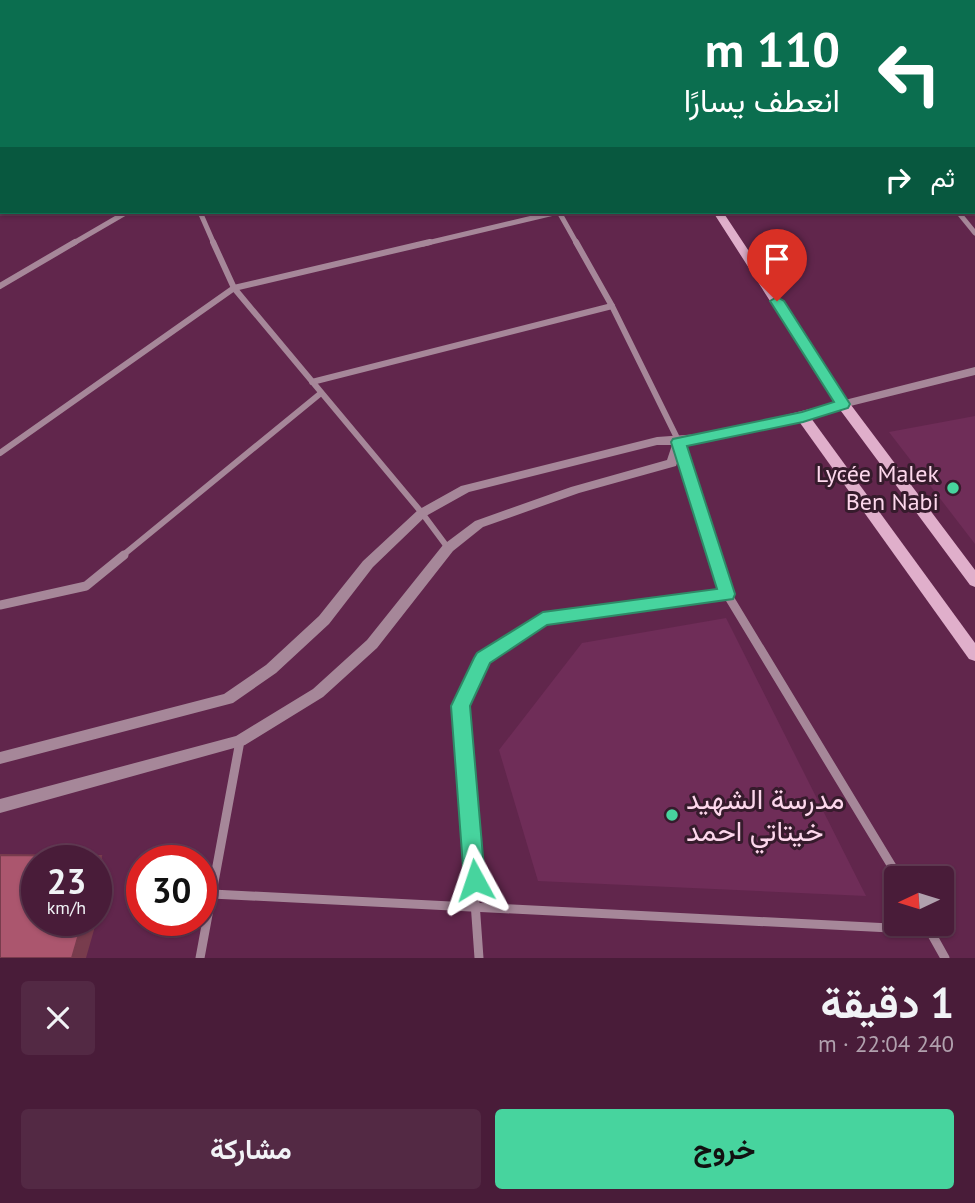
<!DOCTYPE html>
<html lang="ar">
<head>
<meta charset="utf-8">
<style>
  :root { --surface:#491c39; --page:#532944; --text:#f1f3f6; --muted:#b1a1ae; --line:#613a53; --accent:#47d49e }
  body { margin:0; font-family:"PT Sans",Vazirmatn,sans-serif; background:var(--page); color:var(--text); direction:rtl; height:100vh; display:flex; flex-direction:column; font-size:26px; white-space:nowrap }
  * { box-sizing:border-box; margin:0 }
  p { font-size:23px; color:var(--muted) }
  .icon { flex:none; width:38px; height:38px; fill:none; stroke:currentColor; stroke-width:2; stroke-linecap:round; stroke-linejoin:round }
  .map { position:relative; height:958px; overflow:hidden; direction:ltr }
  .panel { display:flex; flex-direction:column; background:var(--surface); flex:1 }
  .panel>* { flex:none }
  .hud { position:absolute; left:0px; top:0px; width:976px; height:214px; box-shadow:0 2px 5px #0004,0 0 0 2px var(--line); direction:rtl; background:#0b6e4f; color:#fff; overflow:hidden }
  .needle { width:46px; rotate:266deg }
  .controls { position:absolute; left:884px; top:866px; display:grid; gap:14px }
  .controls a { display:grid; place-items:center; width:70px; height:70px; border-radius:7px; background:var(--surface); box-shadow:0 2px 5px #0004,0 0 0 2px var(--line); font-size:35px }
  .speed { position:absolute; left:21px; top:845px; display:flex; gap:14px; font-size:35px; font-weight:700; text-align:center }
  .speed>* { display:grid; place-content:center; width:91px; height:91px; border-radius:50%; background:var(--surface); box-shadow:0 2px 5px #0004,0 0 0 2px var(--line); line-height:1 }
  .speed small { font-size:18px; font-weight:400 }
  .speed .limit { border:10px solid #d22; background:#fff; color:#111 }
  .pin { position:absolute; display:grid; place-items:center; width:60px; height:60px; color:#fff; margin:-72px -30px; border-radius:50% 50% 50% 0; rotate:-45deg; box-shadow:0 0 7px #0007 }
  .pin .icon { rotate:45deg }
  .me { position:absolute; width:77px; margin:-38px; rotate:355deg; stroke-linejoin:round; filter:drop-shadow(0 0 5px #0008) }
  .turn { display:flex; align-items:center; gap:24px; height:147px; padding:0 21px; font-size:32px }
  .turn .icon { width:91px; height:91px; stroke-width:2.5 }
  .turn b { display:block; font-size:49px; line-height:60px }
  .then { display:flex; align-items:center; height:66px; padding:0 21px; background:#0003; gap:14px; font-size:26px }
  .round { display:grid; place-items:center; flex:none; width:74px; height:74px; border-radius:7px; background:var(--page) }
  .head { display:flex; align-items:center; justify-content:space-between; height:119px; padding:0 21px }
  h1 { font-size:42px; font-weight:700; line-height:52px }
  .action { display:flex; gap:14px; margin-top:auto; padding:14px 21px }
  .action a { flex:1; height:80px; border-radius:7px; background:var(--accent); color:#111; font-size:28px; font-weight:700; line-height:80px; text-align:center }
  .action a+a { background:var(--page); color:var(--text) }
  .map>svg:first-child { display:block }
  .built { fill:#6f2d58 }
  .lines { fill:none; stroke-linecap:round; stroke-linejoin:round }
  .minor-far2 { stroke:#a68799; stroke-width:5 }
  .minor-far1 { stroke:#a68799; stroke-width:6 }
  .minor { stroke:#a68799; stroke-width:9 }
  .tertiary { fill:#a68799; fill-rule:evenodd }
  .secondary { fill:#e0afcb; fill-rule:evenodd }
  .shaded-wall { fill:#783c4d }
  .building { fill:#ab566e; stroke:#783c4d; stroke-width:2 }
  .route { fill:#47d49e; stroke:#2e8a67; stroke-width:2 }
  .poi-dot { fill:#47d49e; stroke:#361b2c; stroke-width:2.5 }
  .labels { text-anchor:middle; stroke-width:6; stroke-linejoin:round; paint-order:stroke }
  .poi-label { font-size:24px; fill:#fdd7ec; stroke:#361b2c; text-anchor:end }
  .near-poi-label { font-size:28px; fill:#fdd7ec; stroke:#361b2c; text-anchor:start }
</style>
</head>
<body>
<div class="map">
<svg width="975" height="958" viewBox="0 0 975 958">
  <rect width="100%" height="100%" fill="#61264c"/>
  <g class="built">
    <path d="M975,416V544L889,432Z"/>
    <path d="M726,618L866,896L538,881L499,750L582,643Z"/>
  </g>
  <g class="lines">
    <g class="minor-far2">
      <path d="M117,0L123,2"/>
      <path d="M789,0L791,2"/>
      <path d="M927,0L929,2"/>
      <path d="M178,2L182,0"/>
      <path d="M346,2L349,0"/>
      <path d="M0,68L2,65"/>
      <path d="M200,212L214,244"/>
      <path d="M559,212L577,244"/>
      <path d="M958,212L975,233"/>
      <path d="M72,244L127,212"/>
      <path d="M423,244L558,212"/>
    </g>
    <g class="minor-far1">
      <path d="M213,242L234,288L422,513L448,548"/>
      <path d="M576,242L612,306L679,442L715,556"/>
      <path d="M0,286L75,242"/>
      <path d="M312,382L612,306"/>
      <path d="M0,453L234,288L430,242"/>
      <path d="M122,556L321,393"/>
    </g>
    <g class="minor">
      <path d="M715,555L727,594L899,878"/>
      <path d="M0,605L86,586L124,555"/>
      <path d="M212,894L930,930"/>
      <path d="M926,924L945,958"/>
      <path d="M200,958L240,741"/>
      <path d="M479,958L461,706L483,658L543,619L727,594"/>
    </g>
    <path class="tertiary" d="M975,367V375L770,426L684,444L676,466L579,493L483,527L453,551L377,648L323,697L245,745L0,813V799L236,736L313,689L367,640L443,545L475,521L571,487L667,460L672,445H657L469,492L426,516L373,567L329,624L276,673L233,703L0,764V752L224,694L266,665L319,616L363,561L418,510L461,486L657,437L699,434L770,419Z"/>
    <g class="secondary">
      <path d="M577,0H585L586,2H577Z"/>
      <path d="M713,212H723L848,401L975,570V587L970,585L838,407Z"/>
      <path d="M803,413L808,414L975,643V661L969,659L798,420L796,417Z"/>
    </g>
  </g>
  <path class="shaded-wall" d="M101,856L109,877L86,958H72L83,920H96V873Z"/>
  <path class="building" d="M0,855L101,856L96,873V861H37V920H83L72,958H0Z"/>
  <path class="route" d="M777,297L784,301L850,404L848,408L803,422L687,446L735,594L733,599L547,625L490,663L470,706L485,880L482,887L475,890L467,887L464,880L451,706L474,658L477,653L543,612L717,589L671,442L673,439L802,412L834,402L770,301Z"/>
  <g class="poi-dot">
    <circle cx="953" cy="488" r="7"/>
    <circle cx="672" cy="815" r="7"/>
  </g>
  <g class="labels">
    <g class="poi-label">
      <text x="939" y="482">Lycée Malek<tspan x="939" dy="28">Ben Nabi</tspan></text>
    </g>
    <g class="near-poi-label">
      <text x="686" y="809">مدرسة الشهيد<tspan x="686" dy="32">خيتاتي احمد</tspan></text>
    </g>
  </g>
</svg>
<div class="controls">
<a><svg class="needle" viewBox="-14 -14 28 28"><path d="M0-13l5 13h-10z" fill="#e53935"/><path d="M0 13l5-13h-10z" fill="#b1a1ae"/></svg></a>
</div>
<div class="speed"><div>23<small>km/h</small></div><div class="limit">30</div></div>
<div class="pin" style="left:777px;top:301px;background:#d93025"><svg class="icon" aria-label="arrive" viewBox="0 0 24 24"><path d="M6 21V4h12l-3 4 3 4H6"/></svg></div>
<svg class="me" style="left:475px;top:880px" viewBox="-20 -20 40 40"><path d="M0-17L14 15 0 8-14 15z" fill="#47d49e" stroke="#fff" stroke-width="4"/></svg>
<div class="hud">
<div class="turn"><svg class="icon" aria-label="left" viewBox="0 0 24 24"><path d="M17 20v-9H6M10 6l-5 5 5 5"/></svg><div><b>110 m</b>انعطف يسارًا</div></div>
<div class="then">ثم<svg class="icon" aria-label="right" viewBox="0 0 24 24"><path d="M7 20v-9h11M14 6l5 5-5 5"/></svg></div>
</div>
</div>
<section class="panel">
<div class="head"><div><h1>1 دقيقة</h1><p>240 m · 22:04</p></div><a class="round"><svg class="icon" aria-label="close" viewBox="0 0 24 24"><path d="M6 6l12 12M18 6L6 18"/></svg></a></div>
<div class="action"><a>خروج</a><a>مشاركة</a></div>
</section>
</body>
</html>
